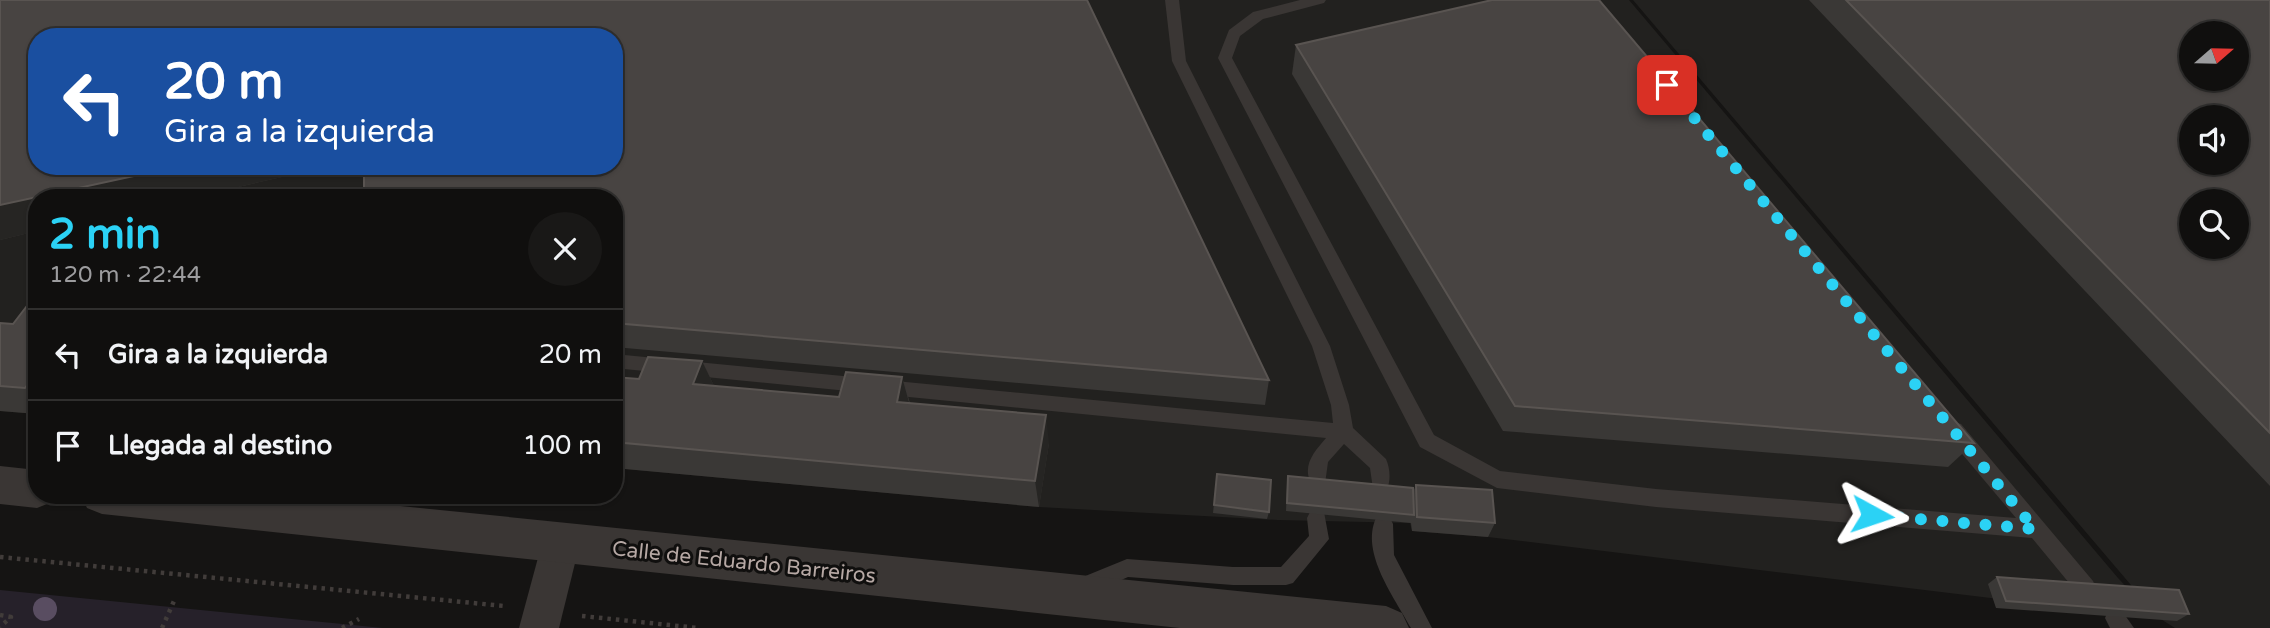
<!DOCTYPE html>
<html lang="es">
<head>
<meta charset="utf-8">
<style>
  :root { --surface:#100f0e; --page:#191817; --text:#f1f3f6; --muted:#9c9c9e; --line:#302f2e; --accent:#2bd2f5 }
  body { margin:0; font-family:"Varela Round",sans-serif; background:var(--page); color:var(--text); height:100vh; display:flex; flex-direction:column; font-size:26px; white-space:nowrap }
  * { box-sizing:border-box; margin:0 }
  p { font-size:23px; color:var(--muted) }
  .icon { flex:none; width:38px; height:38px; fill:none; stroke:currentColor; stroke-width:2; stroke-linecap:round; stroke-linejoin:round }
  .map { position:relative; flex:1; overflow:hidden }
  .side { position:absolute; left:28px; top:189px; width:595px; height:315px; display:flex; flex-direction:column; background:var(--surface); border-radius:28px; box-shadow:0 2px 5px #0004,0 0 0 2px var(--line) }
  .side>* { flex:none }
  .top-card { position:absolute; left:28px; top:28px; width:595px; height:147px; border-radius:28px; box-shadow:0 2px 5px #0004,0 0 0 2px var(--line); background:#1a4fa0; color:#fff; overflow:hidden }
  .needle { width:46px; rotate:70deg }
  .buttons { position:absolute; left:2179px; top:21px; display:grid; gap:14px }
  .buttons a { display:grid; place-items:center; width:70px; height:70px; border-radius:50%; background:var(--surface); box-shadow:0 2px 5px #0004,0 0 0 2px var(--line); font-size:35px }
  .pin { position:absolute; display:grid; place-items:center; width:60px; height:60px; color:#fff; margin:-30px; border-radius:14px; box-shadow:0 4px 10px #0006 }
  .me { position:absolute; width:77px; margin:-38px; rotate:95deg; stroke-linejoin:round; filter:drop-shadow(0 0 5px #0008) }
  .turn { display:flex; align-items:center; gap:24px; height:147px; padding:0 21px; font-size:32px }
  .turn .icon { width:91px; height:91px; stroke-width:2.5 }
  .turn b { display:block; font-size:49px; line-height:60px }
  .round { display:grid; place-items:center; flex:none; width:74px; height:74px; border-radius:37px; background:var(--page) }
  .head { display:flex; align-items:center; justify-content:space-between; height:119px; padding:0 21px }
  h1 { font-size:42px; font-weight:700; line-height:52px; color:var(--accent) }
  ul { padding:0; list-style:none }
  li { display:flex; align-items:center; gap:21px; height:91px; padding:0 21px; border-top:2px solid var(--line) }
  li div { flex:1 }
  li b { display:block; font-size:26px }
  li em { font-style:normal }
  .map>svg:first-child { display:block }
  .built { fill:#22211f; fill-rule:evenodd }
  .green { fill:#26212a }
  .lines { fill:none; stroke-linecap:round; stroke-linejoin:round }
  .path { stroke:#413c3a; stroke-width:4.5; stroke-dasharray:3.5 5; stroke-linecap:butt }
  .service { fill:#3a3634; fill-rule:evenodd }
  .minor { fill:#3a3634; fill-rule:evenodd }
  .tertiary { fill:#3a3634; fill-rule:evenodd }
  .tree { fill:#594d61 }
  .wall { fill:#3a3836 }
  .shaded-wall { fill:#262523 }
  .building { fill:#484442; stroke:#595451; stroke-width:2; fill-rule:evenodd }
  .route { stroke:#2bd2f5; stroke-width:12; stroke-dasharray:0 21.6 }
  .labels { text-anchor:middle; stroke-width:6; stroke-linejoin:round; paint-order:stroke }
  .street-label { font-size:21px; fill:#b6a8a4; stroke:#100f0e }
</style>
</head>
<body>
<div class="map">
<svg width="2270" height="628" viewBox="0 0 2270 628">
  <rect width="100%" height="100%" fill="#151413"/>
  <g class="built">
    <path d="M0,0H1629L2118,578L2156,618L1488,537L1412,531L1410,523L1278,520L1039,507L614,468V198H37V414L0,411ZM37,37H614V166H37Z"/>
    <path d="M1633,0H2270V628H2175L2159,618ZM2191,33H2236V79H2191ZM2191,117H2236V163H2191ZM2191,201H2236V247H2191Z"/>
  </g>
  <path class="green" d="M0,590L383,628H0Z"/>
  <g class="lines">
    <g class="path">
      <path d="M0,557L504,606"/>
      <path d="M0,615L11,617L0,627"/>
      <path d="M582,616L698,628"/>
      <path d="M162,628L174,601"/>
      <path d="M342,628L359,619"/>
    </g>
    <g class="service">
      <path d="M1165,0H1179L1186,61L1330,346L1349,405L1353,428L1386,459C1390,468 1391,480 1387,489L1380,492L1373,489L1370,468L1344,444L1328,462L1325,484L1318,487L1311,484C1302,465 1314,452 1326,438L614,368V354L1333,423L1331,405L1312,346L1172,61Z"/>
      <path d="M1300,0H1326L1324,3L1263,19L1240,36L1232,58L1434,435L1500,471L1656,489L2016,518L1947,436L1945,430L1947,424L1954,422L1961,424L2093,581L2096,588L2093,595L2086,598L2079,595L2032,538L1656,507L1497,488L1420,447L1218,58L1229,30L1253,12Z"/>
      <path d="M1317,509L1324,512L1329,539L1293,583L1286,585H1233L1128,577L1085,596L1078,593L1075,586L1078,579L1127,559L1233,567H1281L1309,536L1307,518L1310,512Z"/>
      <path d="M1383,515L1390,518L1393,524L1394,555L1432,628H1411C1395,598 1360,553 1376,518Z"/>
      <path d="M2115,608L2122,611L2134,628H2110L2105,618L2108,611Z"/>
    </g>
    <path class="minor" d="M561,526L574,531L580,543L559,628H519L542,543L548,531Z"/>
    <g class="tertiary">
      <path d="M0,466L37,470V495H55L52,502L37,508L0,504Z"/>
      <path d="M81,495H292L1386,606L1402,613L1409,628H1180L102,514L87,508Z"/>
    </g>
  </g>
  <circle class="tree" cx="45" cy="609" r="12"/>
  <g class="wall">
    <path d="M0,0H1087L1269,380L1265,405L614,347V198H364V166H614V37H37V166H331L189,198H37V231L0,240Z"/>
    <path d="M1809,0H2270V486Z"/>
    <path d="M1296,45L1974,443L1948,467L1503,431L1292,74Z"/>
    <path d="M37,303V414L0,411V323L13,324Z"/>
    <path d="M702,361L714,386L839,397L902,377L910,403L1049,443L1039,507L614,468V377L639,379Z"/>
    <path d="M1217,474L1269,512L1267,519L1213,513Z"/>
    <path d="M1288,476L1413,492L1416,485L1495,523L1488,537L1412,531L1411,523L1286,511L1287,484Z"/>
    <path d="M1997,577L2189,614L2177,621L1996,608L1988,584Z"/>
  </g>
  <g class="shaded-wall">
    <path d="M180,166H331L189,198H37V231L0,240V205Z"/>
    <path d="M702,361L716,390L693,384Z"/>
    <path d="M36,373H37V397L25,388Z"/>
    <path d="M902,377L910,406L897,402Z"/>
    <path d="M1046,415L1049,443L1039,507L1035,481Z"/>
  </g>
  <g class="building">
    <path d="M0,0H1087L1269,380L614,323V198H364V166H614V37H37V166H180L0,205Z"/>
    <path d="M1492,0H1599L1974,443L1515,406L1296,45Z"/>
    <path d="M1846,0H2270V433ZM2191,33H2236V79H2191ZM2191,117H2236V163H2191ZM2191,201H2236V247H2191Z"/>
    <path d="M30,302L37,303V373H36L25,388L0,386V323L13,324Z"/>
    <path d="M648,357L702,361L693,384L839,397L846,372L902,377L897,402L1046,415L1035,481L614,442V377L639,379Z"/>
    <path d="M1217,474L1271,480L1269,512L1214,505Z"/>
    <path d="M1288,476L1413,488L1414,515L1287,503Z"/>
    <path d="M1416,485L1492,490L1495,523L1417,517Z"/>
    <path d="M1997,577L2179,590L2189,614L2006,601Z"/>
  </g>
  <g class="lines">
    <path class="route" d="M1667,85L2035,529L1872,515"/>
  </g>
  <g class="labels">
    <g class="street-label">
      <text transform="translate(744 562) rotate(6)" y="7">Calle de Eduardo Barreiros</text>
    </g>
  </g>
</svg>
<div class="buttons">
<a><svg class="needle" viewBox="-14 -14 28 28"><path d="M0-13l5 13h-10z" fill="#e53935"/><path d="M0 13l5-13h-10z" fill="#9c9c9e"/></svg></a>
<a><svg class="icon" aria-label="sound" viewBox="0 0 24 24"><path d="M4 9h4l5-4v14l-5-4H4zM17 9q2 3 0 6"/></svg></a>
<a><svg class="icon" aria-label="search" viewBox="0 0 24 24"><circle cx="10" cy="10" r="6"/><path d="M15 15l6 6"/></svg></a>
</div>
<div class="pin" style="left:1667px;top:85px;background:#d93025"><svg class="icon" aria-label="arrive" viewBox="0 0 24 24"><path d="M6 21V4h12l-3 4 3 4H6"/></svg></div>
<svg class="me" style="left:1872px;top:515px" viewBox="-20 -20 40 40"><path d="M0-17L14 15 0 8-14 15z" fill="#2bd2f5" stroke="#fff" stroke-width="4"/></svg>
<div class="top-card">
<div class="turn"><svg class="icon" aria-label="left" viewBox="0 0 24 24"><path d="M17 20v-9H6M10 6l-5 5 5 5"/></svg><div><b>20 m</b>Gira a la izquierda</div></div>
</div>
<section class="side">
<div class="head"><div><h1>2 min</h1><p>120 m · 22:44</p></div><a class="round"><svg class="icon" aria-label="close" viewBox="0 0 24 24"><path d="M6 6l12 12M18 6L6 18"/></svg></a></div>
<ul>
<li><svg class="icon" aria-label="left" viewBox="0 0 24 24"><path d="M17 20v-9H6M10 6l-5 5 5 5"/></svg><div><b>Gira a la izquierda</b></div><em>20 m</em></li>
<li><svg class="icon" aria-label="arrive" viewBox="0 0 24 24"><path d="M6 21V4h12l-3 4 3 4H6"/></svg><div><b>Llegada al destino</b></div><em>100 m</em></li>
</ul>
</section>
</div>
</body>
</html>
